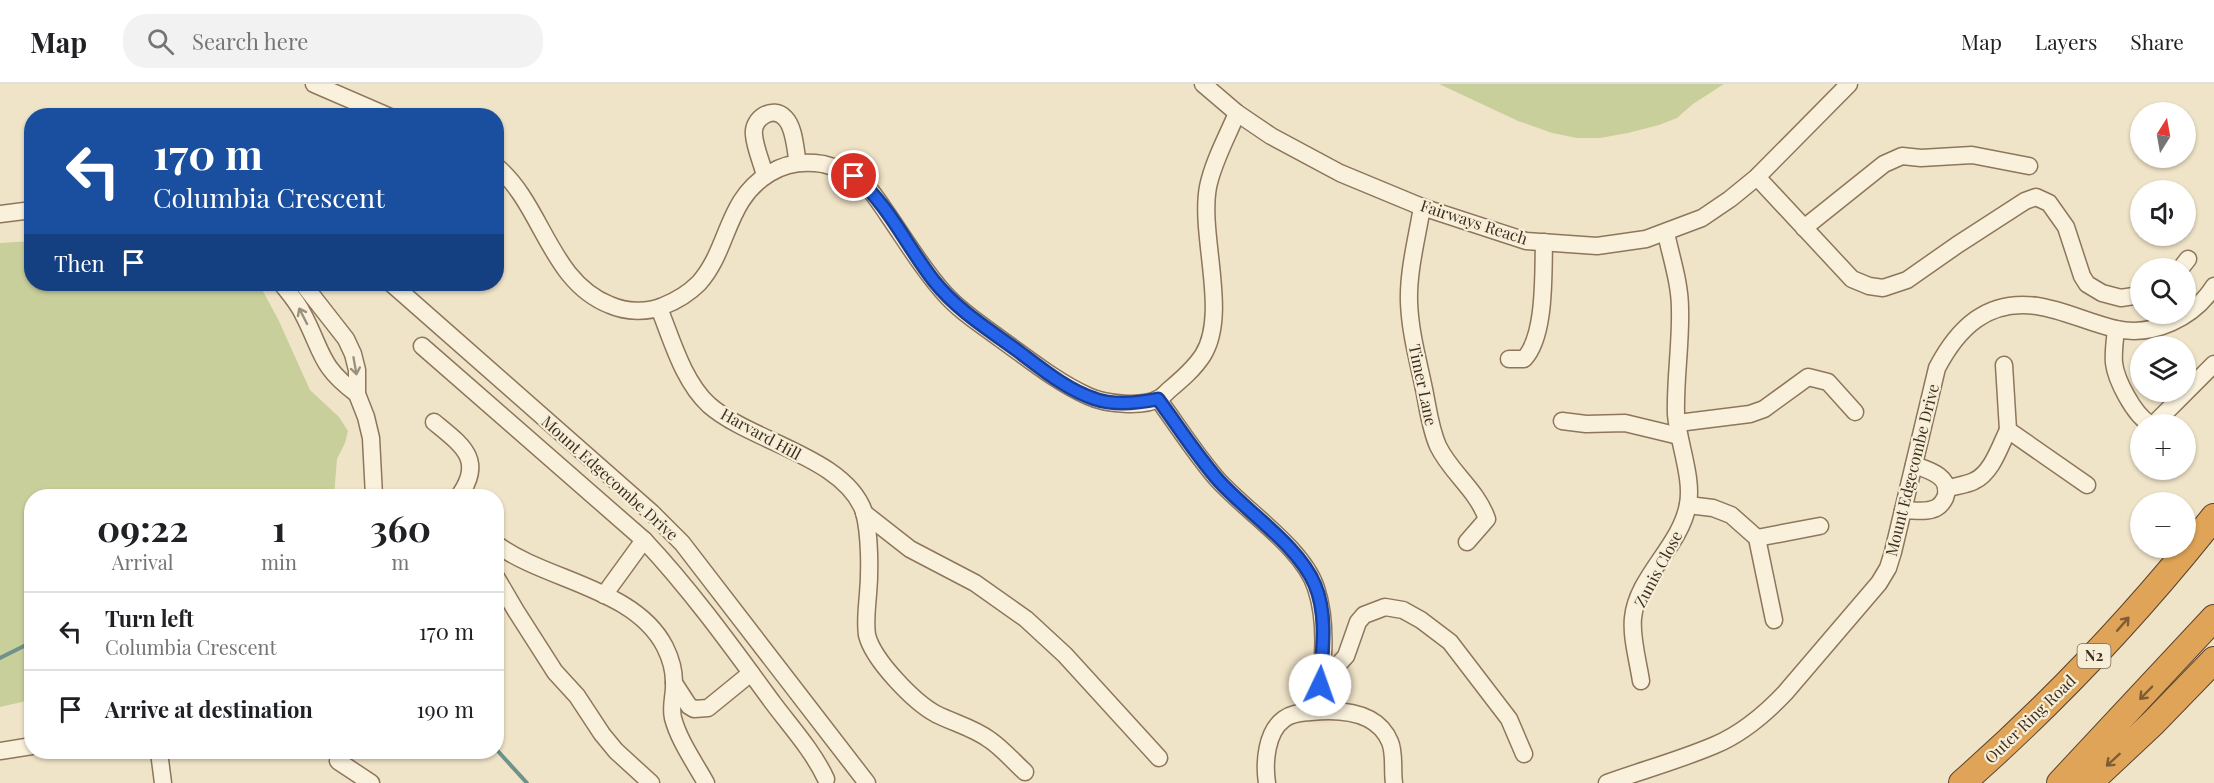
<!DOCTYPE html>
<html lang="en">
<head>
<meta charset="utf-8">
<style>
  :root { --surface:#fff; --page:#f2f2f2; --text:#202124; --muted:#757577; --line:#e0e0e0 }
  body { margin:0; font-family:"Playfair Display",serif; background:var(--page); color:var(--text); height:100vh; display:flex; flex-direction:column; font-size:22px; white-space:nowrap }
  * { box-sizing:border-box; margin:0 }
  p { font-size:20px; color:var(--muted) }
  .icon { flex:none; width:33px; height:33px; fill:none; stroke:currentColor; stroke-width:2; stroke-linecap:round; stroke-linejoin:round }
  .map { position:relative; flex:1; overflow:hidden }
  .drawer { position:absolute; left:24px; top:405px; width:480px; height:270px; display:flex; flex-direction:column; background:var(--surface); border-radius:24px; box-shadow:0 2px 4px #0004 }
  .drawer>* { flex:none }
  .hud { position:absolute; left:24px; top:24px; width:480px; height:183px; border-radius:24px; box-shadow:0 2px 4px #0004; background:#1a4fa0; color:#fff; overflow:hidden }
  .needle { width:39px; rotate:11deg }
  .tools { position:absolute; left:2130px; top:18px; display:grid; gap:12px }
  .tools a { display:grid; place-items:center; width:66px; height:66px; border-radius:50%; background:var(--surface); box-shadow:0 2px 4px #0004; font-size:30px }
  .pin { position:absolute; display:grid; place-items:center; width:51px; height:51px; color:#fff; margin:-26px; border:3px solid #fff; border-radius:50%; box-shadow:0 2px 6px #0007 }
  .me { position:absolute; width:66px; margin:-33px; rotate:3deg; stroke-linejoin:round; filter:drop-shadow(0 0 4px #0008) }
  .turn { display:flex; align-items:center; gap:21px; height:126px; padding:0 30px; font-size:27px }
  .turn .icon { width:78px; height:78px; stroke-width:2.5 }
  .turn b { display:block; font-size:42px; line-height:51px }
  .then { display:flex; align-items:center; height:57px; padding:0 30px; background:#0003; gap:12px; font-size:22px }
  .eta { display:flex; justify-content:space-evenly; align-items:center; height:102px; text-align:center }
  .eta b { font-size:36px; font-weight:700; line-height:42px }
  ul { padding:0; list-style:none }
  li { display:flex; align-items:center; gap:18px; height:78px; padding:0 30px; border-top:2px solid var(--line) }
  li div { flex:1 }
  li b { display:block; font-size:22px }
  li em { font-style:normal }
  header { display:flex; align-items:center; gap:36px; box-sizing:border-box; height:84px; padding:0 30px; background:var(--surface); border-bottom:2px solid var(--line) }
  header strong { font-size:28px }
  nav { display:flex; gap:33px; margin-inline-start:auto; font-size:21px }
  .search { width:420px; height:54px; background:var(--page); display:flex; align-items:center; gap:15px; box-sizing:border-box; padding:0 21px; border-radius:24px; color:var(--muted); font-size:22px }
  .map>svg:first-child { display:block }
  .green { fill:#c9cf9b }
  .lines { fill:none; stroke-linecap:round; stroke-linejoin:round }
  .stream { stroke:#6f938a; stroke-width:4 }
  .minor-casing { stroke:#8d765c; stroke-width:19 }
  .highway-casing { stroke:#5b4430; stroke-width:28 }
  .minor { stroke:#faf1dc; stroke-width:16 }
  .highway { stroke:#e0a458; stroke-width:26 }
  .oneway { stroke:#9c907e }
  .oneway2 { stroke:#7e5d36 }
  .route-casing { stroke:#184099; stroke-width:15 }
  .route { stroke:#2563eb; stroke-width:10 }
  .labels { text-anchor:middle; stroke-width:4.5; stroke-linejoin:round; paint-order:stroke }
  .shield { fill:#f7eed8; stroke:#756857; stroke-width:1.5 }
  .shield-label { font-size:15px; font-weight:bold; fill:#3d2e20 }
  .street-label { font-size:16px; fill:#3d2e20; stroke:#f7eed8 }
</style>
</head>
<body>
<header>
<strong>Map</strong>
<div class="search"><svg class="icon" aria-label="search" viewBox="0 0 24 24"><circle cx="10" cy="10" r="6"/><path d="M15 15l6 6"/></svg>Search here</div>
<nav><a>Map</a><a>Layers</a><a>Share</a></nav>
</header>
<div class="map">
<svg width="2214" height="699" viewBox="0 0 2214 699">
  <rect width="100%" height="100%" fill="#f0e4c8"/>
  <g class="green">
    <path d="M1439,0H1724L1693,20L1677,34L1659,41L1628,49L1600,54H1577L1552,49L1518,37Z"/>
    <path d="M31,157L32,200H259L278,235L310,306L339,333L348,347L345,359L337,375L334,412H32L31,614L22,618L0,623V159Z"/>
  </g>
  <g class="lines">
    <g class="stream">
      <path d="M0,574L32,558"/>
      <path d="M496,665L527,699"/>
    </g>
    <defs>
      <g id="minor">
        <path d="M314,0L388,32"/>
        <path d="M1203,0L1237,29L1271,52L1340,89L1422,123L1526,157L1597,162L1646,155L1702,134L1730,115L1757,93L1849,0"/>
        <path d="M496,82C543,121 549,197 610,221C626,228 647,229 663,222C676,217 689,209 699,199C730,164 725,116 770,89C786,79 805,77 823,80C835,83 847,87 857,94C870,103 879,118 888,131C906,157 923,186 945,210C961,228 982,241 1002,256C1030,276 1057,298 1088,312C1105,320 1143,324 1160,314C1163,312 1166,309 1169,306C1181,296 1194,285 1203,271C1229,229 1199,152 1208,103C1213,78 1227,53 1237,29"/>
        <path d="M765,92C762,79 755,64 754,51C752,34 773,21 785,34C795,44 795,66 798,79"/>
        <path d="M1757,93L1852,195L1869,202L1883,204L1907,196L1957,161L2025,117L2036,113L2049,119L2066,143L2082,192L2087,200L2102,209L2121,214L2140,211"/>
        <path d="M1422,123C1417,154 1408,187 1409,218C1410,248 1418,276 1424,305C1428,324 1430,344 1438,362C1451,389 1477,406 1487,435L1467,458"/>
        <path d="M0,130L32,126"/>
        <path d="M1804,144L1884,80L1902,72L1921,74L1972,71L2029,82"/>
        <path d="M2181,184L2188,175"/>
        <path d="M282,200C289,209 298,219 303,230C323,268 319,282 357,310"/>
        <path d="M303,200L346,255L353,270L357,286V310L366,333L371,354L374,412"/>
        <path d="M392,200L652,429L682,459L867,699"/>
        <path d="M659,224C672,256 683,297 709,321C751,358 845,373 864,428C870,450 870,488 868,510C867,524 865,538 867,551C873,576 914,618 936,630C954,639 974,644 990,656C1003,665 1013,677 1025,688"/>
        <path d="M2116,245C2115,256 2113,268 2114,279C2116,296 2134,331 2150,340L2156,338L2214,280"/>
        <path d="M422,262L644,456C691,506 732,563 773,619C791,643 813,667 826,695"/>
        <path d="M1509,275H1524C1546,252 1543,189 1544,158"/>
        <path d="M2004,281L2008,346L2087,401"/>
        <path d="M1158,315C1178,342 1196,371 1218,396C1247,428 1303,464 1316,504C1329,543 1322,588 1317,627"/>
        <path d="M1562,337L1586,340L1625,339L1679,352"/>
        <path d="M434,338C462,361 485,376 459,412"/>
        <path d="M1678,339L1750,330L1764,325L1808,293L1828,298L1855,328"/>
        <path d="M1946,405C1955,402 1966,401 1974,397C1992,389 2000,362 2008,346"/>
        <path d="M1688,421L1713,424L1731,431L1757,454L1774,536"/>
        <path d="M1903,426C1914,426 1926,429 1936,424C1940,422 1943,418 1945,414C1953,393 1929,386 1914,381"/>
        <path d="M864,429L910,465L975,499L1026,535L1065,571L1159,674"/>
        <path d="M1757,454L1820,442"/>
        <path d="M496,460C546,497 635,504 665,563C670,573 674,587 674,598C675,611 670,621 673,634C679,657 695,679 706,699"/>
        <path d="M496,493L516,527L555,588L577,612L602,650L616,667L651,699"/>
        <path d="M604,511L644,456"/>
        <path d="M1641,597C1638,577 1631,553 1633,534C1637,492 1681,462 1688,420C1693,394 1678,357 1676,330C1675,295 1681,260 1680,225C1680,199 1671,173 1666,149"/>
        <path d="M674,599L689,622L694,625L708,624L751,589"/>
        <path d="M1320,601L1346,572L1358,538L1364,531L1385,523L1403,526L1421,536L1450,558L1509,635L1524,670"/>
        <path d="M0,667L32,662"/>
        <path d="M159,668L163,699"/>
        <path d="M338,677L371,699"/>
        <path d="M1267,699C1264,679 1266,648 1284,635C1292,629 1301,629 1310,628C1339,625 1377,626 1390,658C1395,670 1392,686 1394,699"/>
        <path d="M1607,699C1643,686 1680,676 1715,661C1741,650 1766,629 1785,609L1879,499L1888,484L1893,468L1937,284C1958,244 1987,215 2037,222C2064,226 2089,239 2116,245C2153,253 2194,234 2214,202"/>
      </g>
      <g id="highway">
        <path d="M1962,699C2054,618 2138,529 2214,433"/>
        <path d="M2060,699L2214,534"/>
        <path d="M2089,699L2153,639L2214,576"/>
      </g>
    </defs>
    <use href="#minor" class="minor-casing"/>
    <use href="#highway" class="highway-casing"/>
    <use href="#minor" class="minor"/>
    <use href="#highway" class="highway"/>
  </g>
  <defs><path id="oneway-shaft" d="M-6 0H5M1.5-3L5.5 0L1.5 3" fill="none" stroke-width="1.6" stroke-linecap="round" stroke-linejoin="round" transform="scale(1.5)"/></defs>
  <g class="oneway">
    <use href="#oneway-shaft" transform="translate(303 232) rotate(-117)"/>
    <use href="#oneway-shaft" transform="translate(355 282) rotate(80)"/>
  </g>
  <g class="oneway2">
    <use href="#oneway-shaft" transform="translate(2123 540) rotate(-49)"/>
    <use href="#oneway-shaft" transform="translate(2146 609) rotate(134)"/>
    <use href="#oneway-shaft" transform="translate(2113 676) rotate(137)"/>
  </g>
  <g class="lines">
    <defs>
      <path id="route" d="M854,92C888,119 907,163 934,197C957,226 988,245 1018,267C1042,285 1067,306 1095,315C1115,322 1138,319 1158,315C1178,342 1197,372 1219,397C1248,429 1299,462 1315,501C1328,532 1322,569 1320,601"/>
    </defs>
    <use href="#route" class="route-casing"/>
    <use href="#route" class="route"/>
  </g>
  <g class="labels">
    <rect class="shield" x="2077.5" y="560" width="33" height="24" rx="4.5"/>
    <g class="shield-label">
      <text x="2094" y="577">N2</text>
    </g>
    <g class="street-label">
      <text transform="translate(1474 138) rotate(18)" y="6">Fairways Reach</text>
      <text transform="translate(1423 301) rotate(78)" y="6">Timer Lane</text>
      <text transform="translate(761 350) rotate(29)" y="6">Harvard Hill</text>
      <text transform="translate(1912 386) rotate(-76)" y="6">Mount Edgecombe Drive</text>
      <text transform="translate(610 394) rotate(42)" y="6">Mount Edgecombe Drive</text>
      <text transform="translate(1658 485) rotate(-62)" y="6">Zunis Close</text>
      <text transform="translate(2030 635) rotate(-44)" y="6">Outer Ring Road</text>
    </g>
  </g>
</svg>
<div class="tools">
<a><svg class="needle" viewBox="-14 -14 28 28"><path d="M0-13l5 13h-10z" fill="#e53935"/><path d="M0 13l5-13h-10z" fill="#757577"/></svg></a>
<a><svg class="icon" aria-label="sound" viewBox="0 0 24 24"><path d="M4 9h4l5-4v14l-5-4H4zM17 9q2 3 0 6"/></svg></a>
<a><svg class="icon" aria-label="search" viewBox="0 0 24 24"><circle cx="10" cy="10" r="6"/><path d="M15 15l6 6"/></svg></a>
<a><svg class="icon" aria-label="layers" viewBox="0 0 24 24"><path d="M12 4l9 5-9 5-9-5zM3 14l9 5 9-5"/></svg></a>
<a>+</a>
<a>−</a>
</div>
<div class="pin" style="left:854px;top:92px;background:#d93025"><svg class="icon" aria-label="arrive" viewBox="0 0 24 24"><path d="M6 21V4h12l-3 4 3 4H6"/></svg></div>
<svg class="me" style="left:1320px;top:601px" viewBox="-20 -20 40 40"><circle r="19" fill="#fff"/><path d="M0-13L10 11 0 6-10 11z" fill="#2563eb"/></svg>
<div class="hud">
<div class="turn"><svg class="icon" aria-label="left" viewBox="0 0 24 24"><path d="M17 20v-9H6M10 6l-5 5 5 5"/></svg><div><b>170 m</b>Columbia Crescent</div></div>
<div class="then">Then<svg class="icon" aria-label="arrive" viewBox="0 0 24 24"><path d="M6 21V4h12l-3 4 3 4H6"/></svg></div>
</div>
<section class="drawer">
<div class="eta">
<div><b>09:22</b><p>Arrival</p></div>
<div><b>1</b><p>min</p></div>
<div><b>360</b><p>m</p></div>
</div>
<ul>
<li><svg class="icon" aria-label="left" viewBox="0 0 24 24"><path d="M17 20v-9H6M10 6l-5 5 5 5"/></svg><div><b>Turn left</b><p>Columbia Crescent</p></div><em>170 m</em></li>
<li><svg class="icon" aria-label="arrive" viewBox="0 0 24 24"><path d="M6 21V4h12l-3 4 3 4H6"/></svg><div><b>Arrive at destination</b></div><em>190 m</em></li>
</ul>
</section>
</div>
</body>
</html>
